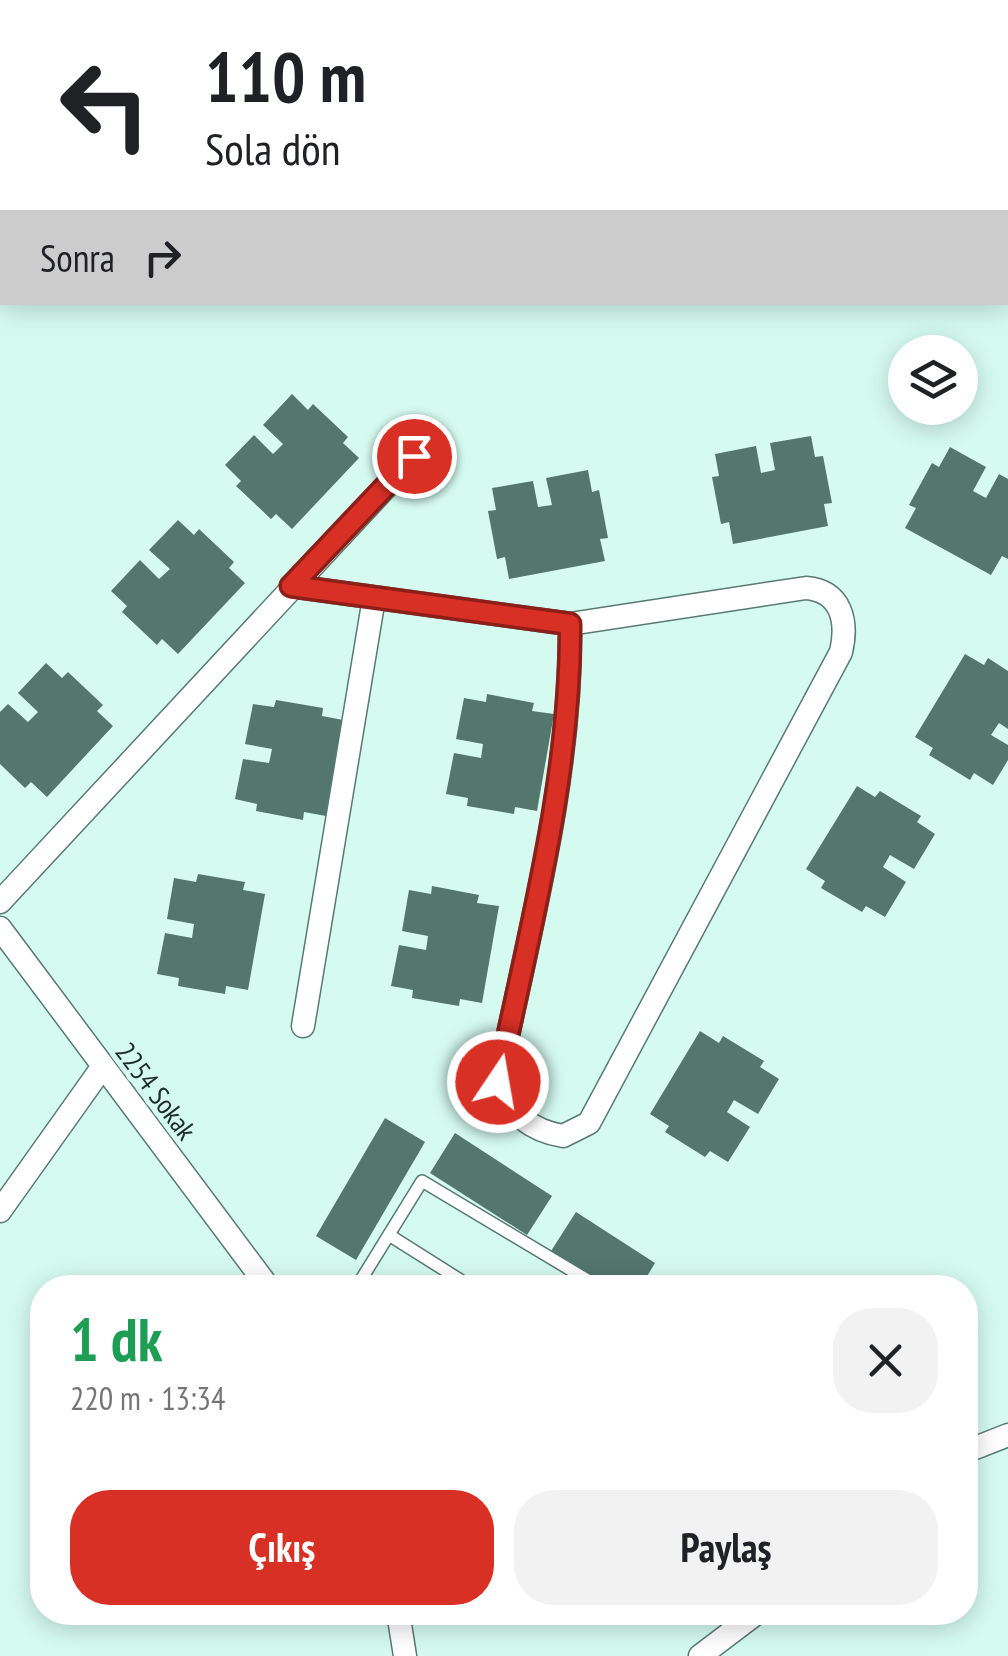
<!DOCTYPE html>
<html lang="tr">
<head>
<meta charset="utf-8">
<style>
  :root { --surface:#fff; --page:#f2f2f2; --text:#202124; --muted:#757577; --accent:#d93025 }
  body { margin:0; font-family:"PT Sans Narrow",sans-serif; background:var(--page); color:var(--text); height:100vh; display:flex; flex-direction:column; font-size:38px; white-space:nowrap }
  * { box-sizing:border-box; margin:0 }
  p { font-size:32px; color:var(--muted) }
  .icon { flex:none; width:55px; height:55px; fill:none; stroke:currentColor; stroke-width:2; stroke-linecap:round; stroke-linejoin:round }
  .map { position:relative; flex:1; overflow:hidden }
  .details { position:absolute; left:30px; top:1275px; width:948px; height:350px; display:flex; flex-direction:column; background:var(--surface); border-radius:40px; box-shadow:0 5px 25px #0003 }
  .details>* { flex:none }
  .hud { position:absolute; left:0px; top:0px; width:1010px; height:305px; box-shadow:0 5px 25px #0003; background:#fff; color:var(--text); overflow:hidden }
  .fabs { position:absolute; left:888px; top:335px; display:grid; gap:20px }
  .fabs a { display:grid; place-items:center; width:90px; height:90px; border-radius:50%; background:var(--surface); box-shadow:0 5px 25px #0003; font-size:50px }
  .pin { position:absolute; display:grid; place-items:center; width:85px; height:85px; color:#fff; margin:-42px; border:5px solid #fff; border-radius:50%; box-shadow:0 2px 10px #0007 }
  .me { position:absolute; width:110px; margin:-55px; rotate:12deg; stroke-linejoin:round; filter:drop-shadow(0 0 8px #0008) }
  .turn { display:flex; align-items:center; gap:35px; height:210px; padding:0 40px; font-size:45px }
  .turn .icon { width:130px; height:130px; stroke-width:2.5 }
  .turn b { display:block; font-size:70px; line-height:85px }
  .then { display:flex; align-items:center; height:95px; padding:0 40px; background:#0003; gap:20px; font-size:38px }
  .round { display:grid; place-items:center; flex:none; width:105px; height:105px; border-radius:40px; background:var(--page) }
  .overview { display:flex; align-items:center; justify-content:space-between; height:170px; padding:0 40px }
  h1 { font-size:60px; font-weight:700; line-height:75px; color:#1e9e55 }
  .cta { display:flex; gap:20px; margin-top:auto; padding:20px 40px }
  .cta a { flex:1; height:115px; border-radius:40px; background:var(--accent); color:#fff; font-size:40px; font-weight:700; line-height:115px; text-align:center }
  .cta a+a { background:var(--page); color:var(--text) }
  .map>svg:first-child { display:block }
  .building { fill:#53766d }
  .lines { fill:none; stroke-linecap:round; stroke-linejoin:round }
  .lane-casing { stroke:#587a71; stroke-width:14 }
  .street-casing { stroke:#587a71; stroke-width:25 }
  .lane { stroke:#fff; stroke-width:11 }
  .street { stroke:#fff; stroke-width:22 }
  .route-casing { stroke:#8d1f18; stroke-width:25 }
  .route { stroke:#d93025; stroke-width:18 }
  .labels { text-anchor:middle; stroke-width:10; stroke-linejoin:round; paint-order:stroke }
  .street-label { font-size:28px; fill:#1e2c29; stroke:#d5fbf1 }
</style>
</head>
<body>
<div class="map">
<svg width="1008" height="1656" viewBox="0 0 1008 1656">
  <rect width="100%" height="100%" fill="#d5fbf1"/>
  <g class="building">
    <path d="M292,394L308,410L313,404L348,437L343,443L359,458L292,529L276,514L271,519L236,486L241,481L225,465L254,435L273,454L283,444L263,425Z"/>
    <path d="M811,436L815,457L823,456L832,503L824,504L828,526L733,544L729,522L721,524L712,477L719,476L715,454L756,446L761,473L775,470L770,443Z"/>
    <path d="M950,447L986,467L973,491L986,498L999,474L1008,479V559L1002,556L991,575L905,528L916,508L909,505L932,463L939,467Z"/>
    <path d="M588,470L592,492L599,490L608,538L600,539L605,561L509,579L505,557L497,559L488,511L496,510L492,488L533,481L538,507L552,505L546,478Z"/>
    <path d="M178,520L194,535L199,529L234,562L229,568L245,583L178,654L162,639L157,645L122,612L127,606L111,591L140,560L159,579L170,569L149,550Z"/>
    <path d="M965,654L984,665L988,658L1008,671V729L999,723L991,735L1008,745V760L993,785L974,773L970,780L929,755L933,748L915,737Z"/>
    <path d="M46,663L62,678L68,672L103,705L97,711L113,726L47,797L31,782L25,788L0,764V712L8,704L28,722L38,712L18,693Z"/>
    <path d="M487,694L534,703L532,711L554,714L537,811L515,807L514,814L467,806L468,798L446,794L454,753L481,758L483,744L456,739L464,698L486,702Z"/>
    <path d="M276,700L323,708L322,716L343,720L326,816L304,812L303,820L256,811L257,804L235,799L243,759L269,763L272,749L245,744L253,704L274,707Z"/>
    <path d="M857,786L875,797L880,791L921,816L917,822L935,834L914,869L890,855L883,867L906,882L885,917L866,906L862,912L821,888L825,881L806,869Z"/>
    <path d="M198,874L245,882L243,890L265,894L248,990L226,986L225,994L178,986L179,978L157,974L165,933L192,938L194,924L167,919L174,878L196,882Z"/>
    <path d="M432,886L479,895L477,903L499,906L482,1003L460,999L459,1006L412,998L413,990L391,986L399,945L426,950L428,936L402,931L409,890L431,894Z"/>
    <path d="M700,1031L719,1043L723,1036L764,1061L760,1067L779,1079L758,1114L734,1100L727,1112L750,1127L728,1162L710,1151L705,1157L665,1132L669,1126L650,1114Z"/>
    <path d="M385,1118L425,1142L356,1260L316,1236Z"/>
    <path d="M455,1133L552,1196L527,1235L430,1173Z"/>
    <path d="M576,1212L655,1263L640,1288H607L551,1251Z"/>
  </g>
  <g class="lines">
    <defs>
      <g id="lane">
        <path d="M389,1235L473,1288"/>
        <path d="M356,1288L422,1181L601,1288"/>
      </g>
      <g id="street">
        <path d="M136,2L138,0"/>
        <path d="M0,190L2,187"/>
        <path d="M291,586L570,624L806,588C842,591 848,622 841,652L589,1123L563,1136C532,1131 505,1111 498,1082C529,931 572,778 570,624"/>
        <path d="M0,902L414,457"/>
        <path d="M0,928L269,1288"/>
        <path d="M303,1026L374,598"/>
        <path d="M0,1211L101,1069"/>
        <path d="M965,1452L1008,1435"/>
        <path d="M398,1612L405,1656"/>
        <path d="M700,1656L758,1612"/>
      </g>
    </defs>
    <use href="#lane" class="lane-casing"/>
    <use href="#street" class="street-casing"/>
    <use href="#lane" class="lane"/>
    <use href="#street" class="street"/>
  </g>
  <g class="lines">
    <defs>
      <path id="route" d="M414,456L291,586L570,624C571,778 529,931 498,1082"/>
    </defs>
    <use href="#route" class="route-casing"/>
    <use href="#route" class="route"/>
  </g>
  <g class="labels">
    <g class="street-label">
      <text transform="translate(156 1091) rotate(53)" y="10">2254 Sokak</text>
    </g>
  </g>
</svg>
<div class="fabs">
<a><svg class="icon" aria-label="layers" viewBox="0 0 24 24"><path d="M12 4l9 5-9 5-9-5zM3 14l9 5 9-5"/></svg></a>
</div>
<div class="pin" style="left:414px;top:456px;background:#d93025"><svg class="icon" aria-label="arrive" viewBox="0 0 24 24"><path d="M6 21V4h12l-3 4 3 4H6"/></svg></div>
<svg class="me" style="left:498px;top:1082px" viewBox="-20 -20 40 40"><circle r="17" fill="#d93025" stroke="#fff" stroke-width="3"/><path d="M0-11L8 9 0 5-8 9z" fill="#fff"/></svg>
<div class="hud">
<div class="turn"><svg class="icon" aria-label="left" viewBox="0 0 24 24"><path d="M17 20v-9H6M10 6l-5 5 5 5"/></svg><div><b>110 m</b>Sola dön</div></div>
<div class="then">Sonra<svg class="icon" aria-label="right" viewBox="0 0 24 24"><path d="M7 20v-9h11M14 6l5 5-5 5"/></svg></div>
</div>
<section class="details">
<div class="overview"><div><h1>1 dk</h1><p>220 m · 13:34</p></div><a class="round"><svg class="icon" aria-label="close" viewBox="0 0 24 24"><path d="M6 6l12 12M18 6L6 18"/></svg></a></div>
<div class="cta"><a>Çıkış</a><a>Paylaş</a></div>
</section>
</div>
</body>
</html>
